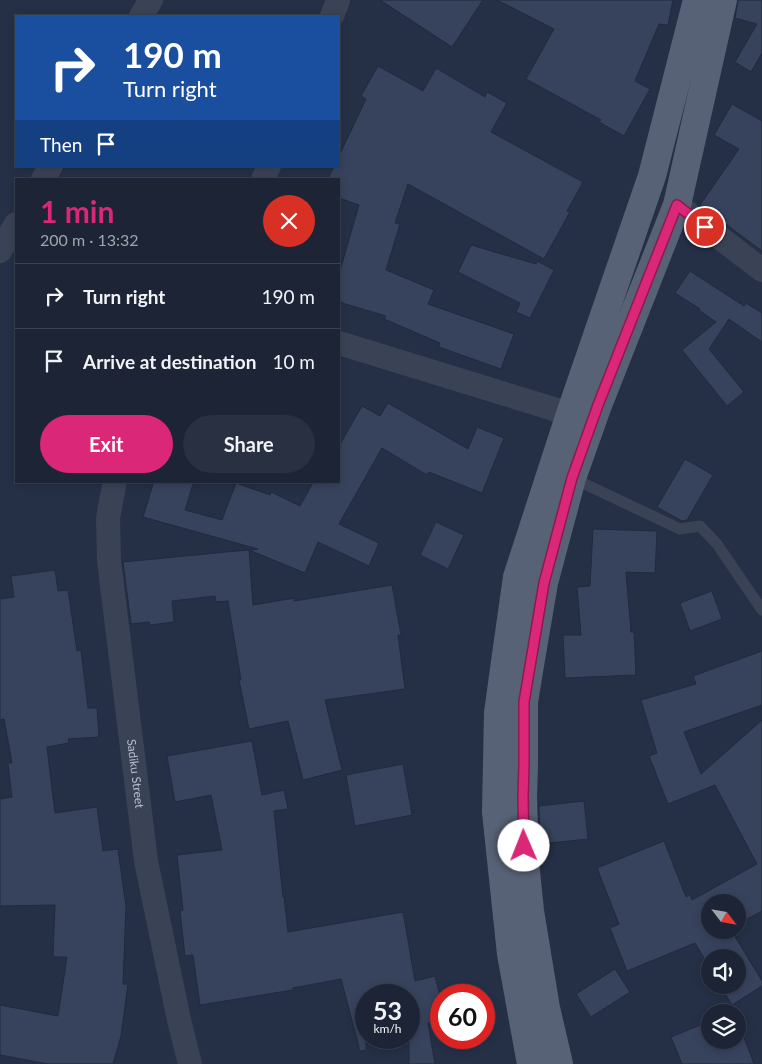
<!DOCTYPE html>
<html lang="en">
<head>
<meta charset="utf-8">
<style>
  :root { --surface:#1c2435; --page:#293041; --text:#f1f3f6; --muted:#a0a4ad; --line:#3a4150; --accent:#db2777 }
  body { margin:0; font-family:Lato,sans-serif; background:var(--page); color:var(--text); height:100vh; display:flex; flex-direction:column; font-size:19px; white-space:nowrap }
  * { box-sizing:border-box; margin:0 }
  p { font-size:16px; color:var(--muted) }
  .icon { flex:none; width:28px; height:28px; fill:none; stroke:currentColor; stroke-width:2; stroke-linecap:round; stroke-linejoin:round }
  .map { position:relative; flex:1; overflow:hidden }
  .drawer { position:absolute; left:15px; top:178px; width:325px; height:305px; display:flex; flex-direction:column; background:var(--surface); border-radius:0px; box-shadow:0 2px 8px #0003,0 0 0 1px var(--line) }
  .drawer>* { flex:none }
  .banner { position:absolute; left:15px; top:15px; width:325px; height:152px; border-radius:0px; box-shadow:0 2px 8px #0003,0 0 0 1px var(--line); background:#1a4fa0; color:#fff; overflow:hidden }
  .needle { width:32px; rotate:121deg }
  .tools { position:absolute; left:701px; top:894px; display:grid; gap:10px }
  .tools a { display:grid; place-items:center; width:45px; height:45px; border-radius:50%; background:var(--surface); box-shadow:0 2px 8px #0003,0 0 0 1px var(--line); font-size:25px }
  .speed { position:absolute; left:355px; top:984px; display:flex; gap:10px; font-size:25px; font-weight:700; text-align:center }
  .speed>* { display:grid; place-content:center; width:65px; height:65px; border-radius:50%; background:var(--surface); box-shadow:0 2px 8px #0003,0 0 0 1px var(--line); line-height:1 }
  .speed small { font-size:12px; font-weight:400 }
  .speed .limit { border:8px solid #d22; background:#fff; color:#111 }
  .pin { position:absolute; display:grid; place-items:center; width:42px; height:42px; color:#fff; margin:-21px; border:2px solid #fff; border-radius:50%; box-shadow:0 1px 5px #0007 }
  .me { position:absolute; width:55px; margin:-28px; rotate:359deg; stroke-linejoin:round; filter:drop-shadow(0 0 4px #0008) }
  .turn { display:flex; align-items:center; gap:18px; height:105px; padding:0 25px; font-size:22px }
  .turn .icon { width:65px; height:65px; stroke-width:2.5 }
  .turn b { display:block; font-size:35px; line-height:42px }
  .then { display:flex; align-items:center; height:48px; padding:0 25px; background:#0003; gap:10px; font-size:19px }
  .round { display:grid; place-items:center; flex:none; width:52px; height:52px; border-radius:26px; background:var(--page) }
  .head { display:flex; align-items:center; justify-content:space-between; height:85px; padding:0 25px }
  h1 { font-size:30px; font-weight:700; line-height:38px; color:var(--accent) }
  .cta { display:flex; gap:10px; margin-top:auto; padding:10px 25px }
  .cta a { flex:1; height:58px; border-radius:30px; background:var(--accent); color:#fff; font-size:20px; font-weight:700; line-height:58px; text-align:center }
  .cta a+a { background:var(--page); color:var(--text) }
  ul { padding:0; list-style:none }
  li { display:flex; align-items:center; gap:15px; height:65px; padding:0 25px; border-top:1px solid var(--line) }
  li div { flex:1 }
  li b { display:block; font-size:19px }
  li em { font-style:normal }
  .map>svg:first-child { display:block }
  .building { fill:#37435d; stroke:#212a3d }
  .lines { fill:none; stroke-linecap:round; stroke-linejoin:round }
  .lane { stroke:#3a4356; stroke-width:11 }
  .street { stroke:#3a4356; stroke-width:24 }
  .primary { stroke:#586276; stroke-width:28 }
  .route-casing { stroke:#8e194d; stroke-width:12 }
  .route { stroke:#db2777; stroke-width:9 }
  .labels { text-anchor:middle; stroke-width:5; stroke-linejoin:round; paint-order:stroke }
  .street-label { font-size:12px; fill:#b8becf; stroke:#1e273b }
</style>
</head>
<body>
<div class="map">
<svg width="762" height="1064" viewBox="0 0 762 1064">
  <rect width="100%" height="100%" fill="#253047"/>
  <g class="building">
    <path d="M380,0H483L452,47Z"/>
    <path d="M497,0H673L668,25L659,24L635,81L650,89L624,136L599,122L601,120L526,79L554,29Z"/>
    <path d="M738,0H762V53L751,72L735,62L757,24L735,18Z"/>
    <path d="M378,66L423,91L436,68L485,97L487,92L507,103L491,132L583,182L567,211L570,212L544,259L408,184L395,223L400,224L386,270L434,290L428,304L514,334L501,369L439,347L440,343L384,319L386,316L339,302V274L359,205L339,198V179H328L334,166H339V156L366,99L361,96Z"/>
    <path d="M732,104L762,121V251L700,205L739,149L714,135Z"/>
    <path d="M471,245L536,264L537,261L554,270L530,318L516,312L520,303L458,272Z"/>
    <path d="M690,271L744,306L746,303L762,313V342L729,319L709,349L744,392L727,406L682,350L716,322L699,310L700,309L675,293Z"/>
    <path d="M388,403L468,449L477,427L504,438L482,493L429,472L427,475L382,448L339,524L379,543L369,566L318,542L305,573L249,550L253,605L295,598L294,601L392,585L401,635H398L405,689L325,700L342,770L303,780L288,721L249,729L239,680H241L228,601L216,602L215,596L172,601L174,622L150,625L149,622L131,624L123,562L258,549L143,517L154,481H194L185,510L222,520L236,483L270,495L271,492L300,506L314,481H339V446L362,406L380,416Z"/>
    <path d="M685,459L713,475L687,520L682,521L657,507Z"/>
    <path d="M436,522L464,535L448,569L420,555Z"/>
    <path d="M593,529L657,531L655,573L626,572L631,632H634L636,675L565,678L563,635H581L577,587L590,586Z"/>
    <path d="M55,570L58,591L68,590L77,651L81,650L88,708H97L99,737L68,739L69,743L47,747L55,813L97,807L103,851L118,849L126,907L123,984H128L121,1036L113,1064H48L0,1055V1005L58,1016L67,957H53L55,905L0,906V799L12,797L8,763H12L4,719L0,720V599L14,597L11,576Z"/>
    <path d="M712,591L722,619L690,631L680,603Z"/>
    <path d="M762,651V705L684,732L701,774L762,720V911L738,924V902H710V930H731L762,981V986L732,1005L720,985H738V958H710V968L695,943L627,971L610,928L619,924L597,868L664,841L686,897L690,895L692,900L757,864L715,785L668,804L649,756L657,753L641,700L696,684L693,676Z"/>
    <path d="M252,741L262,795L284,790L288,809L274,811L283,897H284L288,932L403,912L415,981L435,976L441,1000V1019L428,1023L435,1064H409V995H366V1050L360,1051L341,979L293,988V990L200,1005L193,955L185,956L180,911L183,910L177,855L222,850L211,795L175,802L167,756Z"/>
    <path d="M403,764L412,815L355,826L346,775Z"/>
    <path d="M584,801L588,839L540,844L539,806Z"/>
    <path d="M615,969L630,992L591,1017L576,994Z"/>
    <path d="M710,1021V1040H738V1022L754,1064H682L671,1037Z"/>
  </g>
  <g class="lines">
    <path class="lane" d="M572,478L680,529L700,526L717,544L762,610"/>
    <g class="street">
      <path d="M141,16L151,0"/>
      <path d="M332,16L338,0"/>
      <path d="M43,179L51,166"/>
      <path d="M263,179L269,166"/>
      <path d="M677,205L762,270"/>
      <path d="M0,251L16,224"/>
      <path d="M339,343L570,414"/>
      <path id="s1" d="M115,481L108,518L109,561L146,861L179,1020L190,1064"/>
    </g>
    <g class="primary">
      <path d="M531,1064L511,954L496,812L498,713L505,662L517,577L570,414L652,176L697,0"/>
      <path d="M559,1064L546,1008L530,911L525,862L523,797L524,765V702L529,671L544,583L572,478L598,405L677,205L723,0"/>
    </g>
  </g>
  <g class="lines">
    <defs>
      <path id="route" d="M524,846L523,797L524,765V702L544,583L572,478L598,405L677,205L705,227"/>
    </defs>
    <use href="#route" class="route-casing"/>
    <use href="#route" class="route"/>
  </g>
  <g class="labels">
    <g class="street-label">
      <text dy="4" stroke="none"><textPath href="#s1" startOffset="295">Sadiku Street</textPath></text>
    </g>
  </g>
</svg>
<div class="tools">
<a><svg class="needle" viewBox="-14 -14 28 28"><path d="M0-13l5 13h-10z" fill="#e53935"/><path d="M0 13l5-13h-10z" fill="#a0a4ad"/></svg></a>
<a><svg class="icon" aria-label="sound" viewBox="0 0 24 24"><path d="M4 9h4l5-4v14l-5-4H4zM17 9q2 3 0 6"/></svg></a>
<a><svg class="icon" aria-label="layers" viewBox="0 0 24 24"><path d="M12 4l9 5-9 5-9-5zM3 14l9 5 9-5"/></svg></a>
</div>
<div class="speed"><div>53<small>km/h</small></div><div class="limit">60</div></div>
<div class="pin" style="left:705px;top:227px;background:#d93025"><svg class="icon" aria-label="arrive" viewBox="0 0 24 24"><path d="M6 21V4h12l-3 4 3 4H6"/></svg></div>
<svg class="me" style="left:524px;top:846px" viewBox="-20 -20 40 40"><circle r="19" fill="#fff"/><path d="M0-13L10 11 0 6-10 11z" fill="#db2777"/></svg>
<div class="banner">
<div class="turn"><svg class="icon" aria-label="right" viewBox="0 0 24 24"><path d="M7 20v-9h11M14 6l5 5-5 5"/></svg><div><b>190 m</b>Turn right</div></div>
<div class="then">Then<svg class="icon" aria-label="arrive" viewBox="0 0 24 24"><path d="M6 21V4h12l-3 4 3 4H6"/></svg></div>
</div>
<section class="drawer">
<div class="head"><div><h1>1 min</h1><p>200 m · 13:32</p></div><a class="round" style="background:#d93025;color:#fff"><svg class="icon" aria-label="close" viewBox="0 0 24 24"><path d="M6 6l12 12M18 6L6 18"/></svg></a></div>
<ul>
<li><svg class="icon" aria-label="right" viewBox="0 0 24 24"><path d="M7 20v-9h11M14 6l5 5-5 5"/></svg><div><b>Turn right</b></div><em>190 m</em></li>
<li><svg class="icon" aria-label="arrive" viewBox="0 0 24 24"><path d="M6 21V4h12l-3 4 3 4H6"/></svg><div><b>Arrive at destination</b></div><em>10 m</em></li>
</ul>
<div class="cta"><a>Exit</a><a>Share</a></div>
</section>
</div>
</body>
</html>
